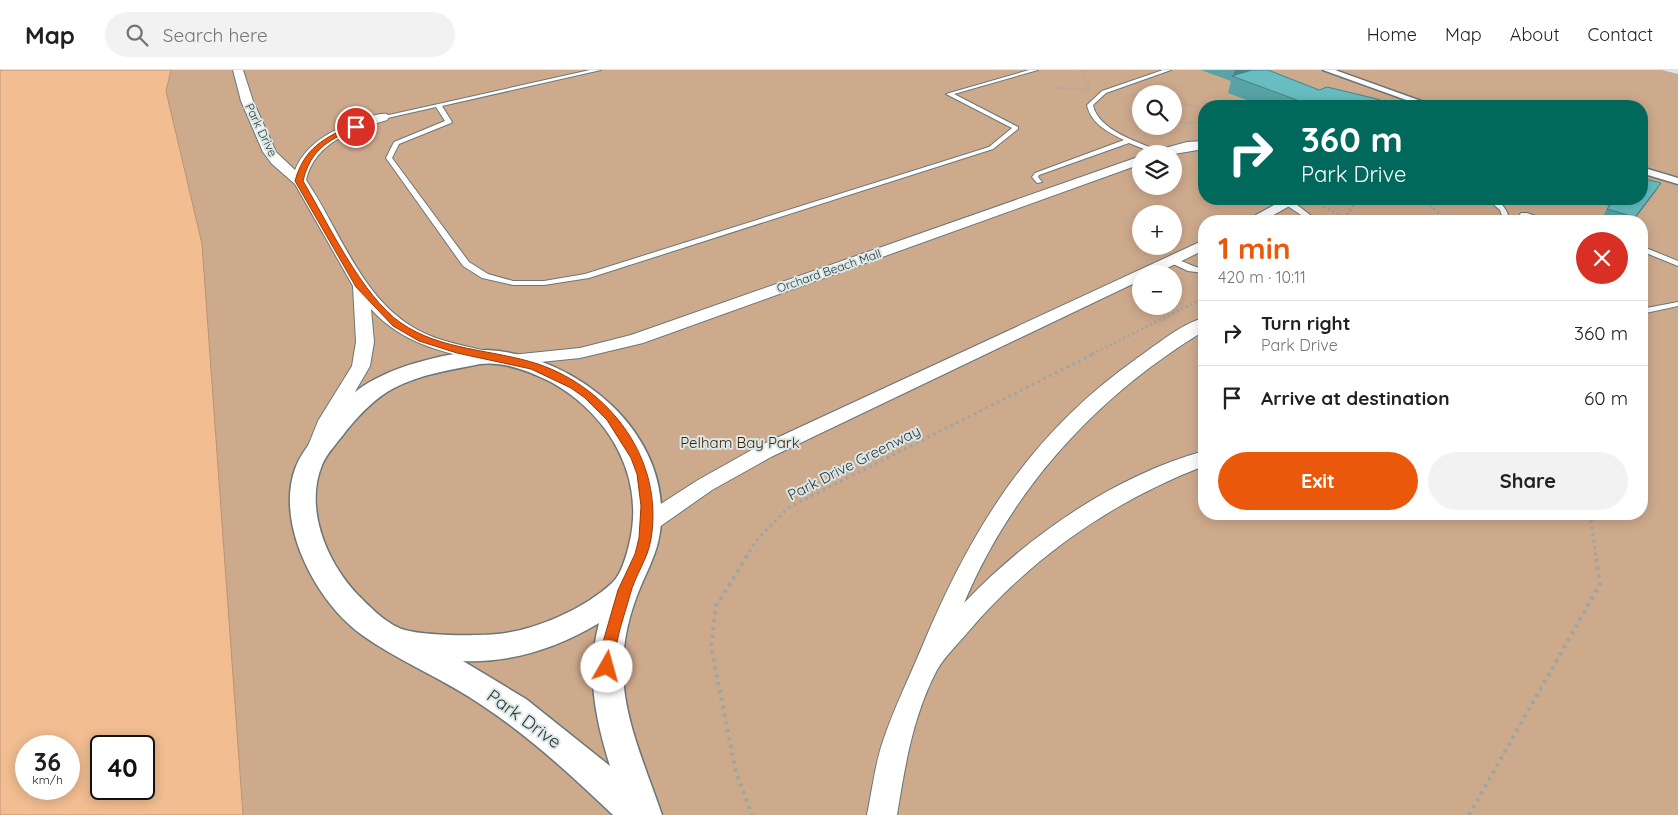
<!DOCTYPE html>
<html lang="en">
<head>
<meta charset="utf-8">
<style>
  :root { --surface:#fff; --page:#f2f2f2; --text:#202124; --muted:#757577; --line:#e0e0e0; --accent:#ea580c }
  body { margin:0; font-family:Quicksand,sans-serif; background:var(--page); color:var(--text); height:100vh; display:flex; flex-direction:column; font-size:19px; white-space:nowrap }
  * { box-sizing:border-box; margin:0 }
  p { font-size:16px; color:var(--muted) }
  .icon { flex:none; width:28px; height:28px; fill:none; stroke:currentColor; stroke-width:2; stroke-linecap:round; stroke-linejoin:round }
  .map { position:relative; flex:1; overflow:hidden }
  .panel { position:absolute; left:1198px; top:145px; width:450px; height:305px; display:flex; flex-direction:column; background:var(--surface); border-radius:20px; box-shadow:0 2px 12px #0003 }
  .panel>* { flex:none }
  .banner { position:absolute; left:1198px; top:30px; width:450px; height:105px; border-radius:20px; box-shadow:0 2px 12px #0003; background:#00695c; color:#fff; overflow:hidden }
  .tools { position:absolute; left:1132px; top:15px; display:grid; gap:10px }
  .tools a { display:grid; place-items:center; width:50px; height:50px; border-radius:50%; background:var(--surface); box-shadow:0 2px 12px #0003; font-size:25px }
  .speed { position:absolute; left:15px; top:665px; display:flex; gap:10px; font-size:25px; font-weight:700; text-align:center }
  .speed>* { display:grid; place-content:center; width:65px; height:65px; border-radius:50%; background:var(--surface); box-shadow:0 2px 12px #0003; line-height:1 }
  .speed small { font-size:12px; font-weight:400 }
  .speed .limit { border:2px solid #111; border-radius:8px; background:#fff; color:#111 }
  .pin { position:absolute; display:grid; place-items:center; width:42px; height:42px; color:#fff; margin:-21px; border:2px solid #fff; border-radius:50%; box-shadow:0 1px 5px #0007 }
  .me { position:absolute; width:55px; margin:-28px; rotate:7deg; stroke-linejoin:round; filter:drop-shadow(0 0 4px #0008) }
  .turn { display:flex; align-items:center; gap:18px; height:105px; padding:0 20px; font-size:22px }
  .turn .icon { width:65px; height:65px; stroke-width:2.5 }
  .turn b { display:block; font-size:35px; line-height:42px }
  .round { display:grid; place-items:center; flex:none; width:52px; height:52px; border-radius:26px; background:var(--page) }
  .overview { display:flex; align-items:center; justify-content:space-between; height:85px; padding:0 20px }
  h1 { font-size:30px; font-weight:800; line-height:38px; color:var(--accent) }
  .cta { display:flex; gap:10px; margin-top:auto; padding:10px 20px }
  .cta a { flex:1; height:58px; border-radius:30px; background:var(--accent); color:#fff; font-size:20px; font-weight:800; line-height:58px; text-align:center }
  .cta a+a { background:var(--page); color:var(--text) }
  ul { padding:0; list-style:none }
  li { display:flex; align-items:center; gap:15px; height:65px; padding:0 20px; border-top:1px solid var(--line) }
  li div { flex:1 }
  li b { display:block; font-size:19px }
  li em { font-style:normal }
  header { display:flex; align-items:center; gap:30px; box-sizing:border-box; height:70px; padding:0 25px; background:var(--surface); border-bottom:1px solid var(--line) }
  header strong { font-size:24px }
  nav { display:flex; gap:28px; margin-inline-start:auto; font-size:18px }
  .search { width:350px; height:45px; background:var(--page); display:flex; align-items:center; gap:12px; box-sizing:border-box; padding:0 18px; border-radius:28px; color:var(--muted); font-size:19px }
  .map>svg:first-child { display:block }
  .green { fill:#ceaa8d; fill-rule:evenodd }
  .water { fill:#f1bd91; stroke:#b89576; fill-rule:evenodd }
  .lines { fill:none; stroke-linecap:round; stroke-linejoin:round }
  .service-casing { stroke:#6a7676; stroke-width:2 }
  .pedestrian-casing { stroke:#6a7676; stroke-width:3 }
  .minor-casing { stroke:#6a7676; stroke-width:2 }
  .tertiary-casing { stroke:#6a7676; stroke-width:3 }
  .path-far3 { stroke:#9ba5a5; stroke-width:2; stroke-dasharray:1 2.5; stroke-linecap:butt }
  .path-far2 { stroke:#9ba5a5; stroke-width:2.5; stroke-dasharray:2 3; stroke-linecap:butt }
  .path-far1 { stroke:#9ba5a5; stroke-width:3; stroke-dasharray:2.5 4; stroke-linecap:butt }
  .path { stroke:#9ba5a5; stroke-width:4; stroke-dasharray:3 5; stroke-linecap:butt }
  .service { fill:#fff; fill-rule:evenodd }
  .pedestrian { fill:#fff; fill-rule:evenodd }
  .minor { fill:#fff; fill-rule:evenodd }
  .tertiary { fill:#fff; fill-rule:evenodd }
  .wall { fill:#59a3a6 }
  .shaded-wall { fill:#488487 }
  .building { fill:#67bdc1; stroke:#488487 }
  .route { fill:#ea580c; stroke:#983908 }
  .labels { text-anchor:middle; stroke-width:4; stroke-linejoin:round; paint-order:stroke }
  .far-street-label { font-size:12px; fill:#323737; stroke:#dbe8e8 }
  .park-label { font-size:15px; fill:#422100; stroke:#dbe8e8 }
  .street-label { font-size:15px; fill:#323737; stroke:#dbe8e8 }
  .near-street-label { font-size:18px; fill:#323737; stroke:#dbe8e8 }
</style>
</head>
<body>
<header>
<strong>Map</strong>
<div class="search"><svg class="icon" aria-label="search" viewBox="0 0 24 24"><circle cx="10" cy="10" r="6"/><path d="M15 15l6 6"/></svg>Search here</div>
<nav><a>Home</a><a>Map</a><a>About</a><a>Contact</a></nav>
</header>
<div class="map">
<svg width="1678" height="745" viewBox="0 0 1678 745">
  <rect width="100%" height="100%" fill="#dbe8e8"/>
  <path class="green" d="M138,0H1662L1678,4V745H110L144,719ZM1141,24H1174V56H1141ZM1204,36H1641V129H1204ZM1141,84H1174V116H1141ZM1141,144H1174V176H1141ZM1204,151H1641V444H1204ZM1141,204H1174V236H1141Z"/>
  <path class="water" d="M0,0H171L166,21L202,174L243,745H0ZM26,676H69V719H26ZM101,676H144V719H101Z"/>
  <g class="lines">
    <defs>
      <g id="service">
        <path d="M590,0H601L442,36L452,52L451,53L399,74L392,88L469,192L488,204L513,211H544L585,204L989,77L1012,58L946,24L1029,0H1038L954,24L1018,57V59L993,79L589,208L544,215H513L482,208L463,196L386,88L394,72L445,51L436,37L383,49L380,47Z"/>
        <path d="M1163,0H1171L1106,23L1093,35C1098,61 1141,73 1162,82L1163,84H1156L1129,73L1039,105L1038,107L1042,112L1037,113L1032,107L1035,103L1124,70C1108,62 1091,54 1087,35L1102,21Z"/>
        <path d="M1487,129C1501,129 1507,139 1510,151H1504L1500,140Z"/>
        <path d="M1286,131H1292L1318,151H1310L1286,135Z"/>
        <path d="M1521,143H1527L1550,151H1539L1525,148L1522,151H1515Z"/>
        <path d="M1641,176L1678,191V196L1641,181Z"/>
        <path d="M1169,188C1179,188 1192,197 1204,199V203L1188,201L1169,192Z"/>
        <path d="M1678,232V236L1641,244V239Z"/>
      </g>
      <g id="pedestrian">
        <path d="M1323,0H1335L1435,36H1423Z"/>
        <path d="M1641,97L1678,108V114L1641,103Z"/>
      </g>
      <g id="minor">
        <path d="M233,0H243L253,31L276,82L295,100C307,71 337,57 365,49C372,46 380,43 387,44L389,47L387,50C353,60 315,72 306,110C342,163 363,236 426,264C448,274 472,277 495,283L498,287L495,291L489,292C445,283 402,274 371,239L374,272L370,296L338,351L325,381L318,383L311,381L308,376L318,351L352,296L356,272L353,216L295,114L272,94L263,82L241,31Z"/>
        <path d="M1204,71V79L1174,84H1153L1154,81L1187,72Z"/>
        <path d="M1141,86V94L643,273L580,288L511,295L505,294L502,290L505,286L511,285L580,278L631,265Z"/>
        <path d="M1285,129H1302L1263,151H1245Z"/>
        <path d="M1204,170V180L1155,204H1141V210L771,387L712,420L655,460L647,462L639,460L636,454L639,448L698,410L757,377Z"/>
        <path d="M1204,248V261C1097,326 1013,417 964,533C1028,466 1114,406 1204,381V396C1113,431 1032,487 968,562C958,574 945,586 937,600C913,645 905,696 897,745H867C872,721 875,694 883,671C894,638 909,608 922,577C971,459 1030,364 1136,289C1155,276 1182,253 1204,248Z"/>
      </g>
      <path id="tertiary" d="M487,280C577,285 674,364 660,462C657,483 648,499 640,518C630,542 623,570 623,596C622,647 646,697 662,745H613C572,706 530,667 483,636C444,609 400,592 362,565C317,533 275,455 295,399C300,385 310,373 319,361C331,348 341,333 355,322C388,296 445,283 487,280ZM480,294C504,291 529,301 551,312C610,345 646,408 629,475C626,487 621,505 612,513C584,539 536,560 498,564C476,566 426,566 405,560C387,555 370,537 357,524C327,492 304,439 322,395C327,383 338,372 346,361C360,344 375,328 394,318C421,304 451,300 480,294ZM599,553C586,603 595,648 610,696L526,629L463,591C512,593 557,578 599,553Z"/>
    </defs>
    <use href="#service" class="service-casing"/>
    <use href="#pedestrian" class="pedestrian-casing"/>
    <use href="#minor" class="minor-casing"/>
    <use href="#tertiary" class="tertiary-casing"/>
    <g class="path-far3">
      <path d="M1082,0L1090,20"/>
      <path d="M1056,18L1088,20"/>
      <path d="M1132,25L1141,27"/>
      <path d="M1174,32L1204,38"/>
      <path d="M1174,53L1204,52"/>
      <path d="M1144,60L1162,67"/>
      <path d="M1144,60L1158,56"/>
    </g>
    <g class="path-far2">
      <path d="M1422,129L1449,151"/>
      <path d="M1310,130L1345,147"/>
      <path d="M1339,151L1345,147L1358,129"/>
      <path d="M1092,284L1204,228"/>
    </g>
    <g class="path-far1">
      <path d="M1590,444L1596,487"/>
      <path d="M746,487L756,471L788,438L1095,283"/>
    </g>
    <g class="path">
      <path d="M747,486L716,536L711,577L736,702L752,745"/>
      <path d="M1469,745L1600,514L1596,486"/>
    </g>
    <use href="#service" class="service"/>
    <use href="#pedestrian" class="pedestrian"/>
    <use href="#minor" class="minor"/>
    <use href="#tertiary" class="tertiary"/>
  </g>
  <g class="wall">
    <path d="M1201,0H1268L1319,20L1396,36H1263L1228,23L1231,11Z"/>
    <path d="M1661,113L1633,151H1618L1602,147L1609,136L1602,134L1605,129H1641Z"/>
    <path d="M1549,129H1558L1555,131Z"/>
  </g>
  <g class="shaded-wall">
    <path d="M1235,0H1267L1233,6Z"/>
    <path d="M1661,113L1656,121L1633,151L1635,147Z"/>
  </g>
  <g class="building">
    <path d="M1252,0H1268L1319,20L1327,17L1377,29L1396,36H1313L1232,6Z"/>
    <path d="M1641,108L1661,113L1635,147L1607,139L1615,129H1641Z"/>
  </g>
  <path class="route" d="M353,55L359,57C353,61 345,64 337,67C318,77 308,90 303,111C328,153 362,226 401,253C442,281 492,279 538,294C611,319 664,390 651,469C648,489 635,505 630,525C626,540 620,556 617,572C615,582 616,593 612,602L607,604L602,602L600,597L603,572L618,520L635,484L639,468L641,436L637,404L631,388L607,350L585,328L571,318L531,299L457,283L419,271L393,256L356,217L295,111C304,78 324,68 353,55Z"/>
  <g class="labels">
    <g class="far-street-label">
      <text transform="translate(261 60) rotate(64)" y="4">Park Drive</text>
      <text transform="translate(829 201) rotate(-19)" y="4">Orchard Beach Mall</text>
    </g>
    <g class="park-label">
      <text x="740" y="378">Pelham Bay Park</text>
    </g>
    <g class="street-label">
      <text transform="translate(854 393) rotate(-27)" y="5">Park Drive Greenway</text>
    </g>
    <g class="near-street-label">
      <text transform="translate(524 649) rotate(36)" y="6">Park Drive</text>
    </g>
  </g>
</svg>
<div class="tools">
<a><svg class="icon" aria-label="search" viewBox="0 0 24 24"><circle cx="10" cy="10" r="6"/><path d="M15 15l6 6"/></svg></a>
<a><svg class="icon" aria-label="layers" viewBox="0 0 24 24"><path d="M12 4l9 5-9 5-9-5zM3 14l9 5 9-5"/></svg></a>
<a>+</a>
<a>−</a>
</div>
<div class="speed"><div>36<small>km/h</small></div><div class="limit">40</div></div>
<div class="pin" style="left:356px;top:57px;background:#d93025"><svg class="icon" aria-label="arrive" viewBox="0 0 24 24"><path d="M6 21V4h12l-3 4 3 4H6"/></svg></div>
<svg class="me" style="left:607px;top:597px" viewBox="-20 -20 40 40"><circle r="19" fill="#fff"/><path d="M0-13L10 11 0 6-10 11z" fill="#ea580c"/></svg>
<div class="banner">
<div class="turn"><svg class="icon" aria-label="right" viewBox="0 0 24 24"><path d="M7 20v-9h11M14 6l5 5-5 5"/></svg><div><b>360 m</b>Park Drive</div></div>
</div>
<section class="panel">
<div class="overview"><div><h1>1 min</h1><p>420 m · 10:11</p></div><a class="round" style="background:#d93025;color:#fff"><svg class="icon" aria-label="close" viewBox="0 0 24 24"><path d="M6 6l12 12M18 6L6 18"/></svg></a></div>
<ul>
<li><svg class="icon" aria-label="right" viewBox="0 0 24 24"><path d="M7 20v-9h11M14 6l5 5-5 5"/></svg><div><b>Turn right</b><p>Park Drive</p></div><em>360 m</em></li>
<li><svg class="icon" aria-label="arrive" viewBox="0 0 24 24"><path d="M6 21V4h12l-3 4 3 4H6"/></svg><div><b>Arrive at destination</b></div><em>60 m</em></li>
</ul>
<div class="cta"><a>Exit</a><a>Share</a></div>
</section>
</div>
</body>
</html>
